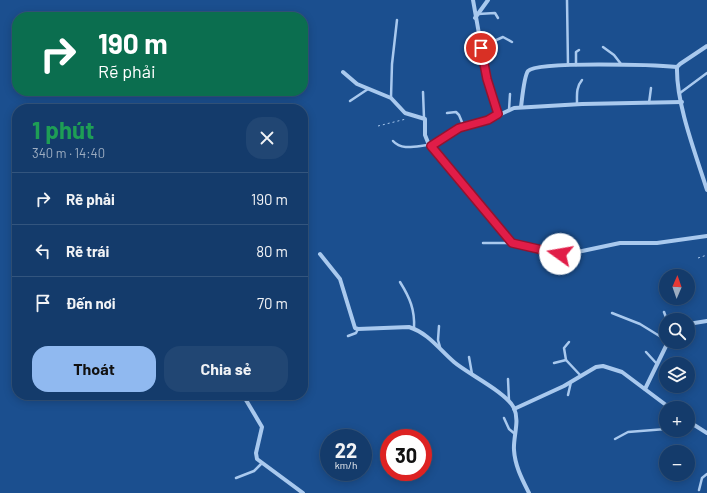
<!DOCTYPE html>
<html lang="vi">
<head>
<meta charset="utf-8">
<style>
  :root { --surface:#143b6b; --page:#214673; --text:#f1f3f6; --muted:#9dadc1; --line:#33557e; --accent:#90b9f0 }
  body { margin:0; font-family:Barlow,sans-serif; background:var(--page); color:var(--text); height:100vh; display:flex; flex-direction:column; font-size:15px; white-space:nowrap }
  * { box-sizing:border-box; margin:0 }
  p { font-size:13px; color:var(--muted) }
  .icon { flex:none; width:22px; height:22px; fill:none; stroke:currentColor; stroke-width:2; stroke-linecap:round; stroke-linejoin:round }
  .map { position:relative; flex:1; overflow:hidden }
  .panel { position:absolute; left:12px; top:104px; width:296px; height:296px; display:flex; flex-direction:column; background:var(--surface); border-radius:16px; box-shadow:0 2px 10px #0003,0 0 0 1px var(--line) }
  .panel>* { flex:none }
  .guide { position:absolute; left:12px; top:12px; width:296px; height:84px; border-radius:16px; box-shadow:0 2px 10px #0003,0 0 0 1px var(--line); background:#0b6e4f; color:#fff; overflow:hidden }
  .needle { width:26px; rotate:2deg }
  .controls { position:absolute; left:659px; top:269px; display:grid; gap:8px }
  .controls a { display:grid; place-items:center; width:36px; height:36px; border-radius:50%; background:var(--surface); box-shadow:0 2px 10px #0003,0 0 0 1px var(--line); font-size:20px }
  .speed { position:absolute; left:320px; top:429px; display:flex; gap:8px; font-size:20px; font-weight:700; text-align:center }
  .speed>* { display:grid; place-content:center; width:52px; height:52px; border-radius:50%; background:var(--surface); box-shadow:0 2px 10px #0003,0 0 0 1px var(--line); line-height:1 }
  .speed small { font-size:10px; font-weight:400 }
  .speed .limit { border:6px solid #d22; background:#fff; color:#111 }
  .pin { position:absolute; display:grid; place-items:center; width:34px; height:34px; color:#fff; margin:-17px; border:2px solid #fff; border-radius:50%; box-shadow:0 1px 4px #0007 }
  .me { position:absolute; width:44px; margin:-22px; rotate:283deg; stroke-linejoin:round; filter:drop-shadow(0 0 3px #0008) }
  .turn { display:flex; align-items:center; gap:14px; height:84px; padding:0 20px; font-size:18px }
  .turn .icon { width:52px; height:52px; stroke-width:2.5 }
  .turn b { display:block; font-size:28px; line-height:34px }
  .round { display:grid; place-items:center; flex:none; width:42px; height:42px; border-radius:16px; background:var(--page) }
  .overview { display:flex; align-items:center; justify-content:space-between; height:68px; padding:0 20px }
  h1 { font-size:24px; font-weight:700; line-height:30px; color:#1e9e55 }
  .primary-button { display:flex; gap:8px; margin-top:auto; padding:8px 20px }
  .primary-button a { flex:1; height:46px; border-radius:16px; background:var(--accent); color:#111; font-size:16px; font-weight:700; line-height:46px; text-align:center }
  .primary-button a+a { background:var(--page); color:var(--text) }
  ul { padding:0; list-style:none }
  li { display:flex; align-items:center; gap:12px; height:52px; padding:0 20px; border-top:1px solid var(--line) }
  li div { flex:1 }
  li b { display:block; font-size:15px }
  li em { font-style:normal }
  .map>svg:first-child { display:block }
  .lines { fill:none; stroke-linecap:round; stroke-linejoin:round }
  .path { stroke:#a9c9ee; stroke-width:1; stroke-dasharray:2 3; stroke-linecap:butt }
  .service { stroke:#a9c9ee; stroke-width:2.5 }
  .minor { stroke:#a9c9ee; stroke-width:4 }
  .route-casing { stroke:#92132f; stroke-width:10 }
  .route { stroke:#e11d48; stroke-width:7 }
</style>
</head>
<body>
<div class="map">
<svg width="707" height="493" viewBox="0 0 707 493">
  <rect width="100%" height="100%" fill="#1b4f8f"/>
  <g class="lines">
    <g class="path">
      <path d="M378,126L406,119"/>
      <path d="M698,258L707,255"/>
    </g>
    <g class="service">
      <path d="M567,0L568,65"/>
      <path d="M478,14L495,13L498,18"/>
      <path d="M481,47L503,37L512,42"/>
      <path d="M603,47L614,55L621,64"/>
      <path d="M576,65V52L579,50"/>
      <path d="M423,92L424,118"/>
      <path d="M680,93L707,73"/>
      <path d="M391,97L392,64L397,20"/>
      <path d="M350,101L368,89"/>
      <path d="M649,103L651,88"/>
      <path d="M577,104C577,95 576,87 582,80"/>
      <path d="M509,110L510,94"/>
      <path d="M447,113L456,112L459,115L464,127"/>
      <path d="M393,141C402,151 416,146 429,145"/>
      <path d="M483,243H512"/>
      <path d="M400,282C410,298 415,310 414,328"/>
      <path d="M664,312L667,320"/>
      <path d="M612,313L640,324L666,340"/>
      <path d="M439,326L438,340L440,347"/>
      <path d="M348,336L356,333L358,329"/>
      <path d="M669,342H678"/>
      <path d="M646,352L657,364"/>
      <path d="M469,357L472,374"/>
      <path d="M566,360L564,348L569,342"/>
      <path d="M554,363L566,360L581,376"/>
      <path d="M508,379L509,401"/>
      <path d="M568,395L571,382"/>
      <path d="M504,418L509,429L515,434"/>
      <path d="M615,439L628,432L666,429"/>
      <path d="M236,478L254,471L262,463"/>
      <path d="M699,490L702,478L707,474"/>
    </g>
    <g class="minor">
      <path d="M473,0L487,79L498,114"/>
      <path d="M475,18L488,0"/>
      <path d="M707,46L680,64L677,67C676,104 696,155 707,190"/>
      <path d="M343,72L357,84L391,98L405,113L425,119V135L429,145L516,244L568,254L620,243H657L707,236"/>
      <path d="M521,107C522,100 524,76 528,71C537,61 658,65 677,67"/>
      <path d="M431,146L459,128L488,120L514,108L582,104L682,102"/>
      <path d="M320,254L340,279L355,328L358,329L409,327C428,333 439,349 454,362C468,374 506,392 514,408C520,421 513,437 514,450C515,466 522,479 529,493"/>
      <path d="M688,324L707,321"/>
      <path d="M645,389L668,342"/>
      <path d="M243,395L262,427L256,453L257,459L303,493"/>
      <path d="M514,409L564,386L596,367L603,366L622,372L670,408"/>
      <path d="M688,421L707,433"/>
    </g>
  </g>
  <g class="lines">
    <defs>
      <path id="route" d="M481,48L487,79L498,114L488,120L459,128L431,146L512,243L560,254"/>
    </defs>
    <use href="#route" class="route-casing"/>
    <use href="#route" class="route"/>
  </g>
</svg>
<div class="controls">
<a><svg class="needle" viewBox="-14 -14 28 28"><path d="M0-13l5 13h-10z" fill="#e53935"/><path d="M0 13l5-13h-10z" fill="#9dadc1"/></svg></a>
<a><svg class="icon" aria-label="search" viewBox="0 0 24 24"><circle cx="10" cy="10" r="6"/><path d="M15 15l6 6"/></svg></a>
<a><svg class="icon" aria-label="layers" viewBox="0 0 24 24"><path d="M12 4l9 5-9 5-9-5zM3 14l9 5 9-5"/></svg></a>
<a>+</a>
<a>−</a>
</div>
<div class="speed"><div>22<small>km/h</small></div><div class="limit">30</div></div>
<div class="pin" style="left:481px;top:48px;background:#d93025"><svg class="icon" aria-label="arrive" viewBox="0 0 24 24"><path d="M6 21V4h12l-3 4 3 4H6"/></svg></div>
<svg class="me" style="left:560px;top:254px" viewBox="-20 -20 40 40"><circle r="19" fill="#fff"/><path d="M0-13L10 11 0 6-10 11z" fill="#e11d48"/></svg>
<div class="guide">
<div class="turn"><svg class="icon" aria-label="right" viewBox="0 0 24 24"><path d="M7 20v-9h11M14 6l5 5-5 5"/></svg><div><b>190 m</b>Rẽ phải</div></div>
</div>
<section class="panel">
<div class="overview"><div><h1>1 phút</h1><p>340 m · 14:40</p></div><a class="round"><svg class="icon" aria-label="close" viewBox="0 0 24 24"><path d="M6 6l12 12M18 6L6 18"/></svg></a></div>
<ul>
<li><svg class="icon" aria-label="right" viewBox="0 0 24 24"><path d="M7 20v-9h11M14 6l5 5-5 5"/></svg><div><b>Rẽ phải</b></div><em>190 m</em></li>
<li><svg class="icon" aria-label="left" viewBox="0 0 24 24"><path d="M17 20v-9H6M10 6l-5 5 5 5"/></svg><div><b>Rẽ trái</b></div><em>80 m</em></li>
<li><svg class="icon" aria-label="arrive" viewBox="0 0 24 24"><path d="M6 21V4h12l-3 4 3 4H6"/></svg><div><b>Đến nơi</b></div><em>70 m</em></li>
</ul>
<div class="primary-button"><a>Thoát</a><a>Chia sẻ</a></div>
</section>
</div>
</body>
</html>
